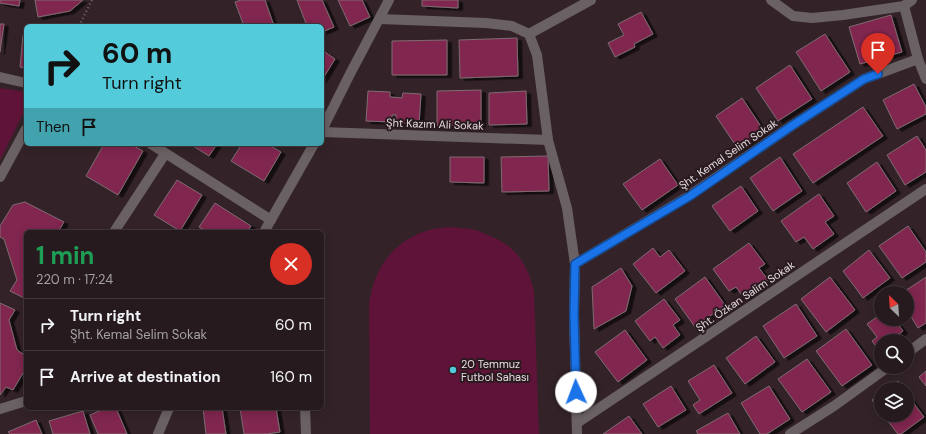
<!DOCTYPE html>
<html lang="en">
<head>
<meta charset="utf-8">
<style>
  :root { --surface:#261a1f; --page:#2e2328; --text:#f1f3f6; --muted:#a4a1a4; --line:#42383d }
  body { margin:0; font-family:"DM Sans",sans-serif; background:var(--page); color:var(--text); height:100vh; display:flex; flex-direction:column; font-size:15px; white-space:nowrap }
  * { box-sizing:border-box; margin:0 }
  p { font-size:13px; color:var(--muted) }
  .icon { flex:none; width:22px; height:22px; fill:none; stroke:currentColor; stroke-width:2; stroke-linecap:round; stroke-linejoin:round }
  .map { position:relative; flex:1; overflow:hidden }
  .details { position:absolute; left:24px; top:230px; width:300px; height:180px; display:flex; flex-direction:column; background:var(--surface); border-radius:6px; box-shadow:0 2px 10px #0003,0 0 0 1px var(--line) }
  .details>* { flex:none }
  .hud { position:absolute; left:24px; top:24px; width:300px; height:122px; border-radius:6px; box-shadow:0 2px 10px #0003,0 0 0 1px var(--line); background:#53cbda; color:#111; overflow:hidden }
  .needle { width:26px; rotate:335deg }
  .fabs { position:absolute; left:874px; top:286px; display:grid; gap:8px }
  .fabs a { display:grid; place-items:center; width:40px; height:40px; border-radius:50%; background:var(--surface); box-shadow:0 2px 10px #0003,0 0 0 1px var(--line); font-size:20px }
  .pin { position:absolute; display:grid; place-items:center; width:34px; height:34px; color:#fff; margin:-41px -17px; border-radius:50% 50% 50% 0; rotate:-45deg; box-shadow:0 0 4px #0007 }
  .pin .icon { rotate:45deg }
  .me { position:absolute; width:44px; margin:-22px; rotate:358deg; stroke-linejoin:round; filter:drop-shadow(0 0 3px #0008) }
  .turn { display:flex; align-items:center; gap:14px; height:84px; padding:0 12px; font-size:18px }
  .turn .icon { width:52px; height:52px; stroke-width:2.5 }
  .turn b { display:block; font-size:28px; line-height:34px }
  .then { display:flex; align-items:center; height:38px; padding:0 12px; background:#0003; gap:8px; font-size:15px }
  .round { display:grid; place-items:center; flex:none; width:42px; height:42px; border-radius:21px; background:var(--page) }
  .head { display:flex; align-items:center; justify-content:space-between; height:68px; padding:0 12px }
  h1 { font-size:24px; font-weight:700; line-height:30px; color:#1e9e55 }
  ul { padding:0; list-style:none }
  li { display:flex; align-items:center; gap:12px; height:52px; padding:0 12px; border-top:1px solid var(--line) }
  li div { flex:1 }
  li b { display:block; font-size:15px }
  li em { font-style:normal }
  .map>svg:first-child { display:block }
  .green { fill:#601338 }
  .building { fill:#812750; stroke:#7e6b71; filter:url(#shadow) }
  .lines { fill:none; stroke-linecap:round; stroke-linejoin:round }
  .path { stroke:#726469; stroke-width:2.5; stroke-dasharray:1 3; stroke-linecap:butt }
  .minor { stroke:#6a6164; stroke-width:10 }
  .route-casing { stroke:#114b97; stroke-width:10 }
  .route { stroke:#1a73e8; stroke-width:7 }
  .poi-dot { fill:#53cbda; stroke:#291a1f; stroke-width:1.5 }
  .labels { text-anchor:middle; stroke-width:4; stroke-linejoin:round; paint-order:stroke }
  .street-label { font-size:11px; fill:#e6dbdf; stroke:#291a1f }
  .poi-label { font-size:11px; fill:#e6dbdf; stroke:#291a1f; text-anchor:start }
</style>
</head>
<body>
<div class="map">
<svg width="926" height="434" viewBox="0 0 926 434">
  <defs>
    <filter id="shadow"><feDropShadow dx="4.5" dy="2.5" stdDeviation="0" flood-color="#0009"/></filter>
  </defs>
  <rect width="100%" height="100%" fill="#332329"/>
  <g class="green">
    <path d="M0,88L26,92V108L0,160Z"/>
    <path d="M450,227C458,228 467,228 475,230C480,231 485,234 490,236C517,247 528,265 534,292L539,434H370L369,304C374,268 393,241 429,230C435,228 443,228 450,227Z"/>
  </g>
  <g class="building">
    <path d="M0,0H20L19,6L0,3Z"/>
    <path d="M35,0H83L70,11L38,17Z"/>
    <path d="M241,0H265L273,23L264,26H244L235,2Z"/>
    <path d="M297,0H322L334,27L322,32V26H307Z"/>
    <path d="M338,0H362L370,17L350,26Z"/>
    <path d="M422,0H458V8L422,6Z"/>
    <path d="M641,12L653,34L634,44L635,47L615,57L608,43L624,35L618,24Z"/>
    <path d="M891,15L902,52L860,64L849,27Z"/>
    <path d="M0,24H4L0,52Z"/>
    <path d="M825,34L850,72L821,91L796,52Z"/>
    <path d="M23,35H26V68L20,67Z"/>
    <path d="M517,38L518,76L460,78L459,40Z"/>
    <path d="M447,40V75H392V41Z"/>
    <path d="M322,50L335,59L322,80Z"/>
    <path d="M790,65L812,99L778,121L756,88Z"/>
    <path d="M914,84L926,107V114L897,129L883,100Z"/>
    <path d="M481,90V125L437,126V91Z"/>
    <path d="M368,91L390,92V97L402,98L403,93L421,94L419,124L396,123V115H392V122L366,121Z"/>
    <path d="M526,91L527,124L489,125V93Z"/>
    <path d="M742,98L764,131L738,149L716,116Z"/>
    <path d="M863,107L883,136L813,183L793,154Z"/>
    <path d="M917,136L926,150V172L905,185L887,155Z"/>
    <path d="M104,144H130L143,151L118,195L86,176Z"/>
    <path d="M190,144H217L209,156Z"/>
    <path d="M242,144H267L281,152L264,181L231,161Z"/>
    <path d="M548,156L549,191L502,192L501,157Z"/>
    <path d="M450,157H484V183L450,182Z"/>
    <path d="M780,157L802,191L773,211L750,178Z"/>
    <path d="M660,159L678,185L642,210L623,184Z"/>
    <path d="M877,162L896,191L866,212L847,183Z"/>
    <path d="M177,180L202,195L180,231L154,215Z"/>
    <path d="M741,186L758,211L730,231L712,206Z"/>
    <path d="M819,194L834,216L825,222L834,234L813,249L804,237L796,242L781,221Z"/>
    <path d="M25,202L64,222L58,232H26V299L10,291L17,280L4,239L0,237V226L13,205Z"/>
    <path d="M215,203L251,226L247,232H207L199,227Z"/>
    <path d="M908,226L926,252V262L902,278L879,246Z"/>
    <path d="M749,243L765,264L759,268L768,280L744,298L736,287L729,291L713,269Z"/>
    <path d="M653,248L660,257L669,250L685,271L656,293L633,264Z"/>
    <path d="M869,250L890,278L863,298L843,271Z"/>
    <path d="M621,268L632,286L626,311L594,329L592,287Z"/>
    <path d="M705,277L725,305L695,327L675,299Z"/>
    <path d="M830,277L855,310L826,332L801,299Z"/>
    <path d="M926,277V323L918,328L907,310V293H902Z"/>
    <path d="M664,299L680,320L673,325L680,335L663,348L655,337L650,341L635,321Z"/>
    <path d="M0,303L15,310L9,320L17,350L26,356V368L13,390L6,387L0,395Z"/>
    <path d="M796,304L817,336L784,358L763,326Z"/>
    <path d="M881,314V319H894L903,331L890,341H881V348L879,350L872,341L877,337L867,324Z"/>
    <path d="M846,329L872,365L842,386L816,351Z"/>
    <path d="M625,330L647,360L618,382L595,352Z"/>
    <path d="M756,336L775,362L745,384L726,358Z"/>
    <path d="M807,359L831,392L802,412L778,379Z"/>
    <path d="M714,365L732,393L699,414L693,405L700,400L688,381Z"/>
    <path d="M926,371V386L919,377Z"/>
    <path d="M898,381L904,389H888Z"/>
    <path d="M671,386L686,410L658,427L643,404Z"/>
    <path d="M769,386L790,419L767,434H760L741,403Z"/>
    <path d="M881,394V412L872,400Z"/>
    <path d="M907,394L924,417L901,434H898L883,415H907Z"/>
    <path d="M106,408H116L127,434H98L90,415Z"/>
    <path d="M203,408H222L226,434H206Z"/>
    <path d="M240,408H276L280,432L267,434H244Z"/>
    <path d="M83,411L90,434H53L49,421Z"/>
    <path d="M728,413L740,434H698L696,431Z"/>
    <path d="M629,416L642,434H603Z"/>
    <path d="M36,420L42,434H10L8,432Z"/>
  </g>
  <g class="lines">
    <path class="path" d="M79,26L92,0"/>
    <g class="minor">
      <path d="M771,0L793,16L812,18L843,15L904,6"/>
      <path d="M912,0L904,6L918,59L926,79"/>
      <path d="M380,19L486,23L512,26L529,34L537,55L548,140L567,208L575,264L574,315L577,434"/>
      <path d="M529,34L591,0"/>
      <path d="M0,77L26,83"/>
      <path d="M322,130L350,74L389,0"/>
      <path d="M322,132L548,140"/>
      <path d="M151,144L271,220"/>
      <path d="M0,177L26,129"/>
      <path d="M114,232L165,154"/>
      <path d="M264,232L314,144"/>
      <path d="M575,264L689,196L793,125L864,79L918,59"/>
      <path d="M907,353L926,339"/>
      <path d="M305,408L306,434"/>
      <path d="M0,409L26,401"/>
      <path d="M577,423L926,189"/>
      <path d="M158,434L169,408"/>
      <path d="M790,434L834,406L888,367"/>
    </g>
  </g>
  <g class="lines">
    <defs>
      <path id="route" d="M576,392L574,315L575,264L690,196L793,125L864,79L878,74"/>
    </defs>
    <use href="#route" class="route-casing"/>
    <use href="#route" class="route"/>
  </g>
  <circle class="poi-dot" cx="453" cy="370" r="4"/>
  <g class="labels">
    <g class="street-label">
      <text transform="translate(435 124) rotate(2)" y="4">Şht Kazım Ali Sokak</text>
      <text transform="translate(728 154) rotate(-34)" y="4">Şht. Kemal Selim Sokak</text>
      <text transform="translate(745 296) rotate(-34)" y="4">Şht. Özkan Salim Sokak</text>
    </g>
    <g class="poi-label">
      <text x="461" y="368">20 Temmuz<tspan x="461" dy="13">Futbol Sahası</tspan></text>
    </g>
  </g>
</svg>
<div class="fabs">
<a><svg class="needle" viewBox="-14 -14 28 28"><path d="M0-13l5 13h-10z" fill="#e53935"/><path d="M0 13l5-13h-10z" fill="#a4a1a4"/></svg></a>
<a><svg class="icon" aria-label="search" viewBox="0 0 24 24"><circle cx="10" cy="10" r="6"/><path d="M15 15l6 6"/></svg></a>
<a><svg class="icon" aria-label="layers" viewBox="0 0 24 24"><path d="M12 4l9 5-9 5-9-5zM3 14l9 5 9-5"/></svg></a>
</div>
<div class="pin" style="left:878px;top:74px;background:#d93025"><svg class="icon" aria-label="arrive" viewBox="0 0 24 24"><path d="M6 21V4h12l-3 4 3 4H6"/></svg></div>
<svg class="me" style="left:576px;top:392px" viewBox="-20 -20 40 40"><circle r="19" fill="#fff"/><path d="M0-13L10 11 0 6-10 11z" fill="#1a73e8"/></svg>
<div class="hud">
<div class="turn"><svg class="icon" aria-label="right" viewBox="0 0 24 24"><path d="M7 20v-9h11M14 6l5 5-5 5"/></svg><div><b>60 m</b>Turn right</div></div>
<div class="then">Then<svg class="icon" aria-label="arrive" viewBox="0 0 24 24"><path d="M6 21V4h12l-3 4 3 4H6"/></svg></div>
</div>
<section class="details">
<div class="head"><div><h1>1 min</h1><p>220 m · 17:24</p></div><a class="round" style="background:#d93025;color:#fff"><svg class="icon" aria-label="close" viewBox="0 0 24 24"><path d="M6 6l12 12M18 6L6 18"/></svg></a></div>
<ul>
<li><svg class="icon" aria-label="right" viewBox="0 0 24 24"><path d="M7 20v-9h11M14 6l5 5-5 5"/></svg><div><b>Turn right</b><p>Şht. Kemal Selim Sokak</p></div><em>60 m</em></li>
<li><svg class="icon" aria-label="arrive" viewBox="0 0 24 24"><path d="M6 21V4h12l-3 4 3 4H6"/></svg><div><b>Arrive at destination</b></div><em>160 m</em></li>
</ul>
</section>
</div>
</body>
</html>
